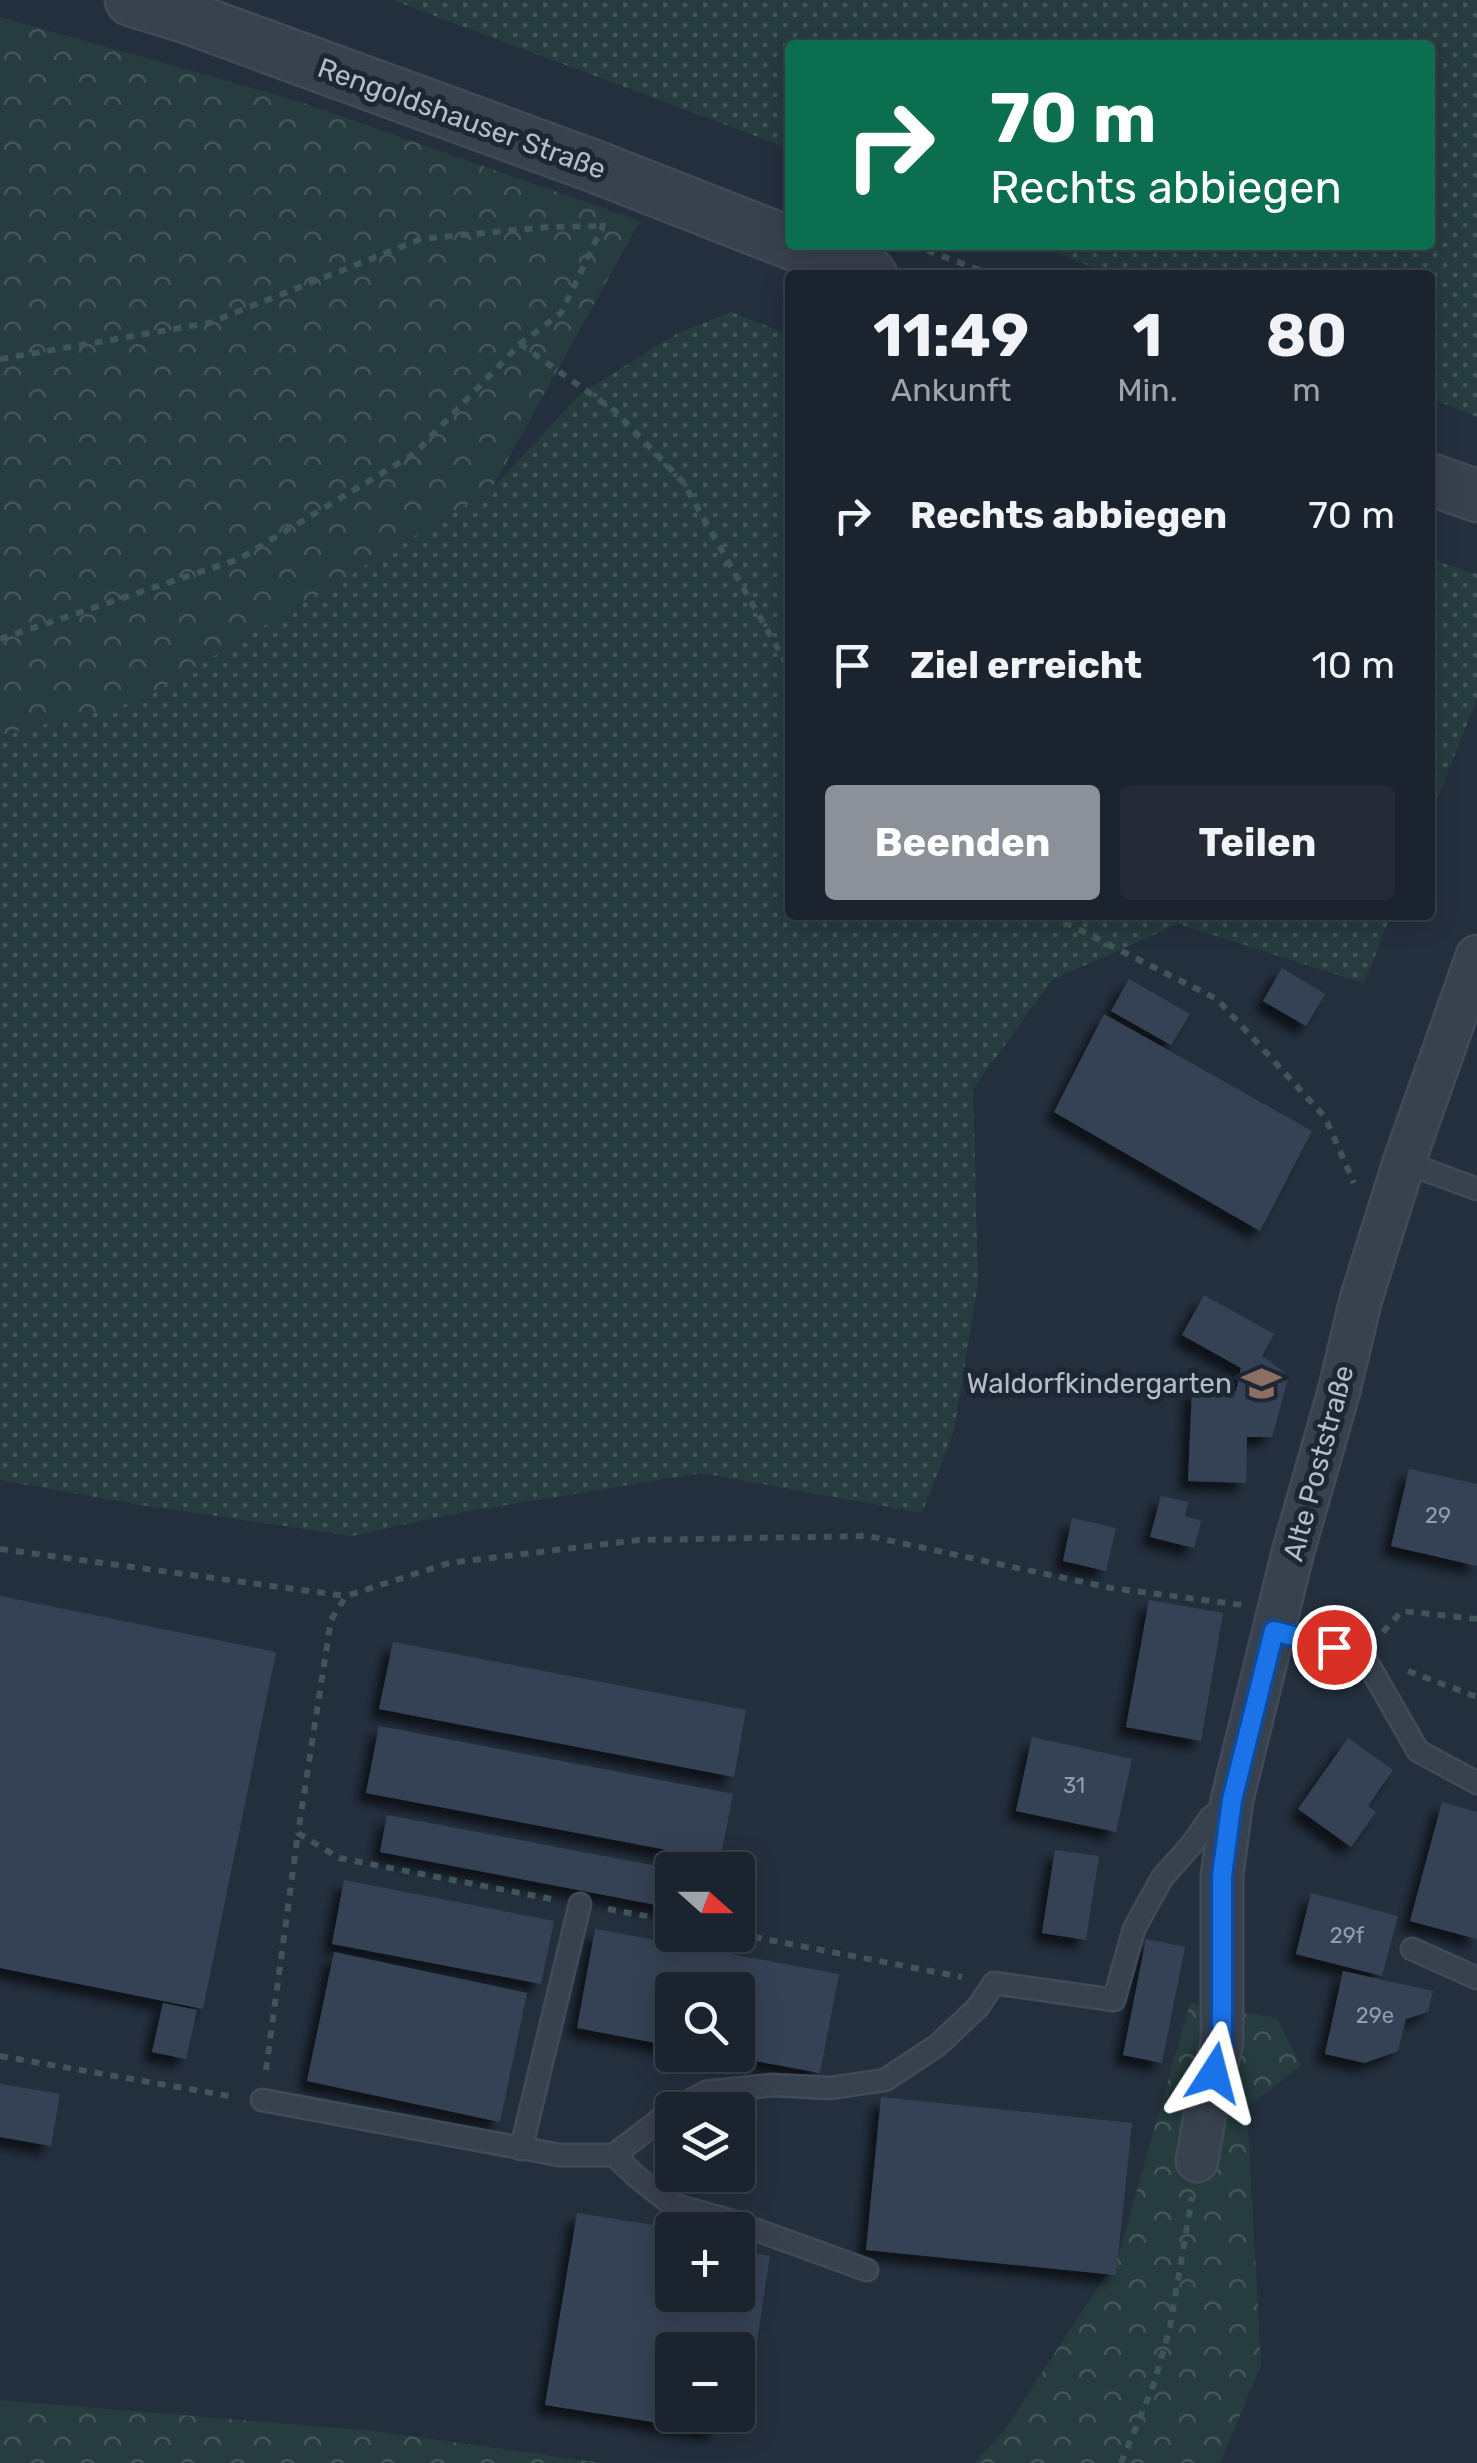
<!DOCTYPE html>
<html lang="de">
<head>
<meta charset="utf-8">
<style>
  :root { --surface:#1b232e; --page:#242b36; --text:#f1f3f6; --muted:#a0a4aa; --line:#39404a; --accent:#8c9099 }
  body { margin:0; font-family:Rubik,sans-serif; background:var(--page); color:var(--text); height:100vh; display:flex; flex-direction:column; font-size:38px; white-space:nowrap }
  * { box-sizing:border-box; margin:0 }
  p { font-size:32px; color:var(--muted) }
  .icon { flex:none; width:55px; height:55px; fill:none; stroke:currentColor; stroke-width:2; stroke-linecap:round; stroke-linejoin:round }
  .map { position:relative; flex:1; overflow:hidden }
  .details { position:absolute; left:785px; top:270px; width:650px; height:650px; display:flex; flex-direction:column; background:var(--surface); border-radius:10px; box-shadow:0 5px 25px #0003,0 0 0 2px var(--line) }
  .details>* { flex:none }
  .guide { position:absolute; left:785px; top:40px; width:650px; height:210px; border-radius:10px; box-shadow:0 5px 25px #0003,0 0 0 2px var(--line); background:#0b6e4f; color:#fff; overflow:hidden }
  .needle { width:65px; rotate:111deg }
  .tools { position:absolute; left:655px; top:1852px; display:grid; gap:20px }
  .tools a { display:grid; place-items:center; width:100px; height:100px; border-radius:10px; background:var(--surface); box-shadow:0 5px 25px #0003,0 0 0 2px var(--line); font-size:50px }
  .pin { position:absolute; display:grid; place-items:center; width:85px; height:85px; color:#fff; margin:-42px; border:5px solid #fff; border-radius:50%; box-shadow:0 2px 10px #0007 }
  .me { position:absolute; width:110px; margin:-55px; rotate:9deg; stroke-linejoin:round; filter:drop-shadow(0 0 8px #0008) }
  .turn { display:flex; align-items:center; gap:35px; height:210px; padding:0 40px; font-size:45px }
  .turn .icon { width:130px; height:130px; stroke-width:2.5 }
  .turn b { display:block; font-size:70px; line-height:85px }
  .eta { display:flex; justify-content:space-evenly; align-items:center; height:170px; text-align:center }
  .eta b { font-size:60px; font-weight:700; line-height:70px }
  .primary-button { display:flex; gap:20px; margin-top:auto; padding:20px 40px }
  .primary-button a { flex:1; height:115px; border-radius:10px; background:var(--accent); color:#fff; font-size:40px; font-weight:700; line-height:115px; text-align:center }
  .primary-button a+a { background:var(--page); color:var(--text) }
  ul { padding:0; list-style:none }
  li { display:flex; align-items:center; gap:30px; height:150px; padding:0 40px }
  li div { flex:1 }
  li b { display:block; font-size:38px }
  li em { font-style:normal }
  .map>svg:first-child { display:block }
  .grass { fill:url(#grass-dots) }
  .forest { fill:url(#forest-crowns) }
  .building { fill:#364354; filter:url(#shadow) }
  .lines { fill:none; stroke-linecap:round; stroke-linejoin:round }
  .service-casing { stroke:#414a57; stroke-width:25 }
  .minor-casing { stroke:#414a57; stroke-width:45 }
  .tertiary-casing { stroke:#414a57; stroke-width:55 }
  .path { stroke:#3f5557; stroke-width:6; stroke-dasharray:8 8; stroke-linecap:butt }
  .service { stroke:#38414e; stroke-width:20 }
  .minor { stroke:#38414e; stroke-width:40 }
  .tertiary { stroke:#38414e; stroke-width:50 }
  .route-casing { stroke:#114b97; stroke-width:25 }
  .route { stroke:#1a73e8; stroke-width:18 }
  .labels { text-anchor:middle; stroke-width:10; stroke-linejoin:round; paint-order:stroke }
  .number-label { font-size:22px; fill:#929caa }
  .street-label { font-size:28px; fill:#b4bcc9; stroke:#1d2633 }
  .poi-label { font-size:28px; fill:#b4bcc9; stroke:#1d2633; text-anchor:end }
</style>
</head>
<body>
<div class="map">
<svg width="1477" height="2463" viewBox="0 0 1477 2463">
  <defs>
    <pattern id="grass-dots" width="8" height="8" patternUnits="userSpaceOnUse" patternTransform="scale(2.5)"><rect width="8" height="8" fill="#263c3f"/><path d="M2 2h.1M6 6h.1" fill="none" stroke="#435659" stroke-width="1.8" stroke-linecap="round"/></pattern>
    <pattern id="forest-crowns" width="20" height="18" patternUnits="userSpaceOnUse" patternTransform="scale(2.5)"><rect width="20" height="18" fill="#263c3f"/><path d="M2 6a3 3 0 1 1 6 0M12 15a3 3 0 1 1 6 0" fill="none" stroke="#435659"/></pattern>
    <filter id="shadow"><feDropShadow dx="-9" dy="9" stdDeviation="5" flood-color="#0009"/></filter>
  </defs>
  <rect width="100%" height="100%" fill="#242f3e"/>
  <g class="grass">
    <path d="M392,0H1477V417L1430,398V275H1113L1036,245H1430V45H790V149Z"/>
    <path d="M731,312L790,335V915H1391L1364,983L1178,924L1052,980L973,1089L978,1283L954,1431L922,1513L701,1473L447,1515L352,1536L134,1504L0,1480V735L139,700L491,490L580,394L678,333Z"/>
    <path d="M1430,559L1477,574V699L1430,817Z"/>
  </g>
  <g class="forest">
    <path d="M0,17L295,100L640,221L491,490L139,701L0,735Z"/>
    <path d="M1190,2003L1277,2018L1301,2065L1247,2108L1261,2365L1220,2463H974L1003,2432L1118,2257Z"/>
    <path d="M0,2400L374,2431L602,2463H0Z"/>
  </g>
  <g class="building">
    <path d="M1282,968L1325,994L1306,1026L1263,1001Z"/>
    <path d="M1129,979L1190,1014L1171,1045L1111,1011Z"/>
    <path d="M1104,1014L1312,1131L1260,1231L1054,1112Z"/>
    <path d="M1204,1295L1274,1334L1262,1356L1289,1376L1272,1437H1247L1246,1483L1188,1481L1192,1389L1236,1391L1241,1368L1182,1335Z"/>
    <path d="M1409,1469L1477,1484V1566L1391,1546Z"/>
    <path d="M1161,1496L1188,1502L1185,1516L1201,1521L1194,1548L1150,1537Z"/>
    <path d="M1072,1518L1116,1528L1106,1571L1063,1561Z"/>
    <path d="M0,1596L276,1652L203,2009L0,1968Z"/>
    <path d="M1149,1600L1223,1613L1201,1741L1126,1727Z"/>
    <path d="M393,1642L746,1710L734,1777L379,1709Z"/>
    <path d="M379,1726L733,1794L720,1860L366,1793Z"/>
    <path d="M1032,1737L1132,1759L1116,1832L1016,1811Z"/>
    <path d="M1348,1738L1393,1770L1368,1806L1376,1812L1351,1847L1298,1809Z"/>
    <path d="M1442,1802L1477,1812V1939L1410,1921Z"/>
    <path d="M387,1815L672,1869V1908L380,1852Z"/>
    <path d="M1055,1850L1099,1856L1086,1940L1042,1933Z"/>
    <path d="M344,1880L554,1921L541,1984L332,1944Z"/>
    <path d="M1311,1893L1398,1916L1382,1976L1296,1954Z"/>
    <path d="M595,1929L839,1974L820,2073L738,2058V1990H672V2046L577,2028Z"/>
    <path d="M1146,1939L1185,1947L1162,2063L1123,2055Z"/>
    <path d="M334,1952L527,1993L500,2122L307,2081Z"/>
    <path d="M1343,1971L1433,1991L1428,2012L1406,2019L1398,2051L1365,2063L1325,2054Z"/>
    <path d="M163,2003L197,2010L186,2059L152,2052Z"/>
    <path d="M0,2084L60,2094L51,2146L0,2137Z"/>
    <path d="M881,2097L1132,2123L1116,2275L866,2250Z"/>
    <path d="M577,2213L672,2228V2295H738V2239L748,2240L746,2252L770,2256L753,2367L738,2365V2350H672V2415H719L716,2432L545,2405Z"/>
  </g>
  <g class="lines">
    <defs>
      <g id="service">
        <path d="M1404,1162L1477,1189"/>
        <path d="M1274,1631L1363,1655L1418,1751L1477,1783"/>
        <path d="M1412,1949L1477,1978"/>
        <path d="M262,2100L559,2155H614L672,2110"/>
        <path d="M673,2110L706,2092L772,2085L830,2088L885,2080L938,2045L978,2007L994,1983L1114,2000L1134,1929L1162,1878L1193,1843L1210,1818L1230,1801"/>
        <path d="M521,2149L580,1904"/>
        <path d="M614,2155L637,2177L671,2204L729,2220L867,2270"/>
      </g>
      <path id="minor" d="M1197,2161L1207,2103L1222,2043V1876L1232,1800L1293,1552L1339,1391L1361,1299L1404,1162L1477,956"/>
      <g id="tertiary">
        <path d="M131,0L186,17L591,165L790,243"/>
        <path d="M795,245L871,275"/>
        <path d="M1430,479L1477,496"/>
      </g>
    </defs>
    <use href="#service" class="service-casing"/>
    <use href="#minor" class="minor-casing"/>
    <use href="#tertiary" class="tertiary-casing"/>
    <g class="path">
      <path d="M912,245L993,275"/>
      <path d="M520,344L615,411L683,482L790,670"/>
      <path d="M0,359L209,323L421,239L549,227L603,226"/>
      <path d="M0,639L239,559L414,454L520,344L561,313L603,226L602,220"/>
      <path d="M1050,915L1217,999L1325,1117L1354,1183"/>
      <path d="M0,1549L346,1596"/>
      <path d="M1383,1632L1402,1611L1477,1619"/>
      <path d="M1408,1671L1477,1697"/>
      <path d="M551,1899L339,1858L298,1833L331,1620L346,1596L449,1563L639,1540L868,1536L1111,1588L1242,1605"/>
      <path d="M608,1909L672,1921"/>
      <path d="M738,1934L962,1977"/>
      <path d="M0,2056L235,2097"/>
      <path d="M266,2070L298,1833"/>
      <path d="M1121,2463L1154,2384L1170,2327L1192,2197"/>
    </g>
    <use href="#service" class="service"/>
    <use href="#minor" class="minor"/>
    <use href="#tertiary" class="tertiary"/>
  </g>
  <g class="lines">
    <defs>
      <path id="route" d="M1214,2073L1222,2043V1876L1232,1800L1274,1631L1334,1647"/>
    </defs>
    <use href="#route" class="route-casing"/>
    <use href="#route" class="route"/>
  </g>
  <defs>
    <symbol id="school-bare" viewBox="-9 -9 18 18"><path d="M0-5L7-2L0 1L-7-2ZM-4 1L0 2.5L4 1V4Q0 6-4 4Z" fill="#8d6e63" stroke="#1d2633" stroke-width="2.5" paint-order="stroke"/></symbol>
  </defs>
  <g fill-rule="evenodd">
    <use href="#school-bare" x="1234" y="1356" width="55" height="55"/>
  </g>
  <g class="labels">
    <g class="number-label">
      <text x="1438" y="1523">29</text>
      <text x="1074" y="1793">31</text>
      <text x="1347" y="1943">29f</text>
      <text x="1375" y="2023">29e</text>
    </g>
    <g class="street-label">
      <text transform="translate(462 118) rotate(20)" y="10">Rengoldshauser Straße</text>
      <text transform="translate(1318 1463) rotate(-75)" y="10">Alte Poststraße</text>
    </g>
    <g class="poi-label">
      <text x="1232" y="1393">Waldorfkindergarten</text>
    </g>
  </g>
</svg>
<div class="tools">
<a><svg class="needle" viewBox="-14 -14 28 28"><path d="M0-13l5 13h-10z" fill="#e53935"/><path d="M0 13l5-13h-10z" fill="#a0a4aa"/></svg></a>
<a><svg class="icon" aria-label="search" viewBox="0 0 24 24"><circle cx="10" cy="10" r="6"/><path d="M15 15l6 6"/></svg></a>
<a><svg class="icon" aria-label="layers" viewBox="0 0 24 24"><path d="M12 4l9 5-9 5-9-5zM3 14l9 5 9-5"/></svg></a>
<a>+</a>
<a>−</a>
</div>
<div class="pin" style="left:1334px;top:1647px;background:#d93025"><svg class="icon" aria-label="arrive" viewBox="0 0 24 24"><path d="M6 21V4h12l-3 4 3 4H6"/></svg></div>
<svg class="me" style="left:1214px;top:2073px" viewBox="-20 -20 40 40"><path d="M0-17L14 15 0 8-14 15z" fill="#1a73e8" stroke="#fff" stroke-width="4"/></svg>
<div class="guide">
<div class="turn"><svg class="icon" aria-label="right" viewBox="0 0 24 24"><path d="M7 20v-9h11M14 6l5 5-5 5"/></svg><div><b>70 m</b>Rechts abbiegen</div></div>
</div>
<section class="details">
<div class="eta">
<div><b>11:49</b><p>Ankunft</p></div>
<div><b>1</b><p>Min.</p></div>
<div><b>80</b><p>m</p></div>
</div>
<ul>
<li><svg class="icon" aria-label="right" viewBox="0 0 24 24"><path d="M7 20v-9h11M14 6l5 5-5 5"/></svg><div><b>Rechts abbiegen</b></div><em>70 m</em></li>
<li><svg class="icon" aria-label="arrive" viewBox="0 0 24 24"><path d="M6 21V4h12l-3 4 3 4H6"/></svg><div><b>Ziel erreicht</b></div><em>10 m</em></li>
</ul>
<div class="primary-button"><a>Beenden</a><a>Teilen</a></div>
</section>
</div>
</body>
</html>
